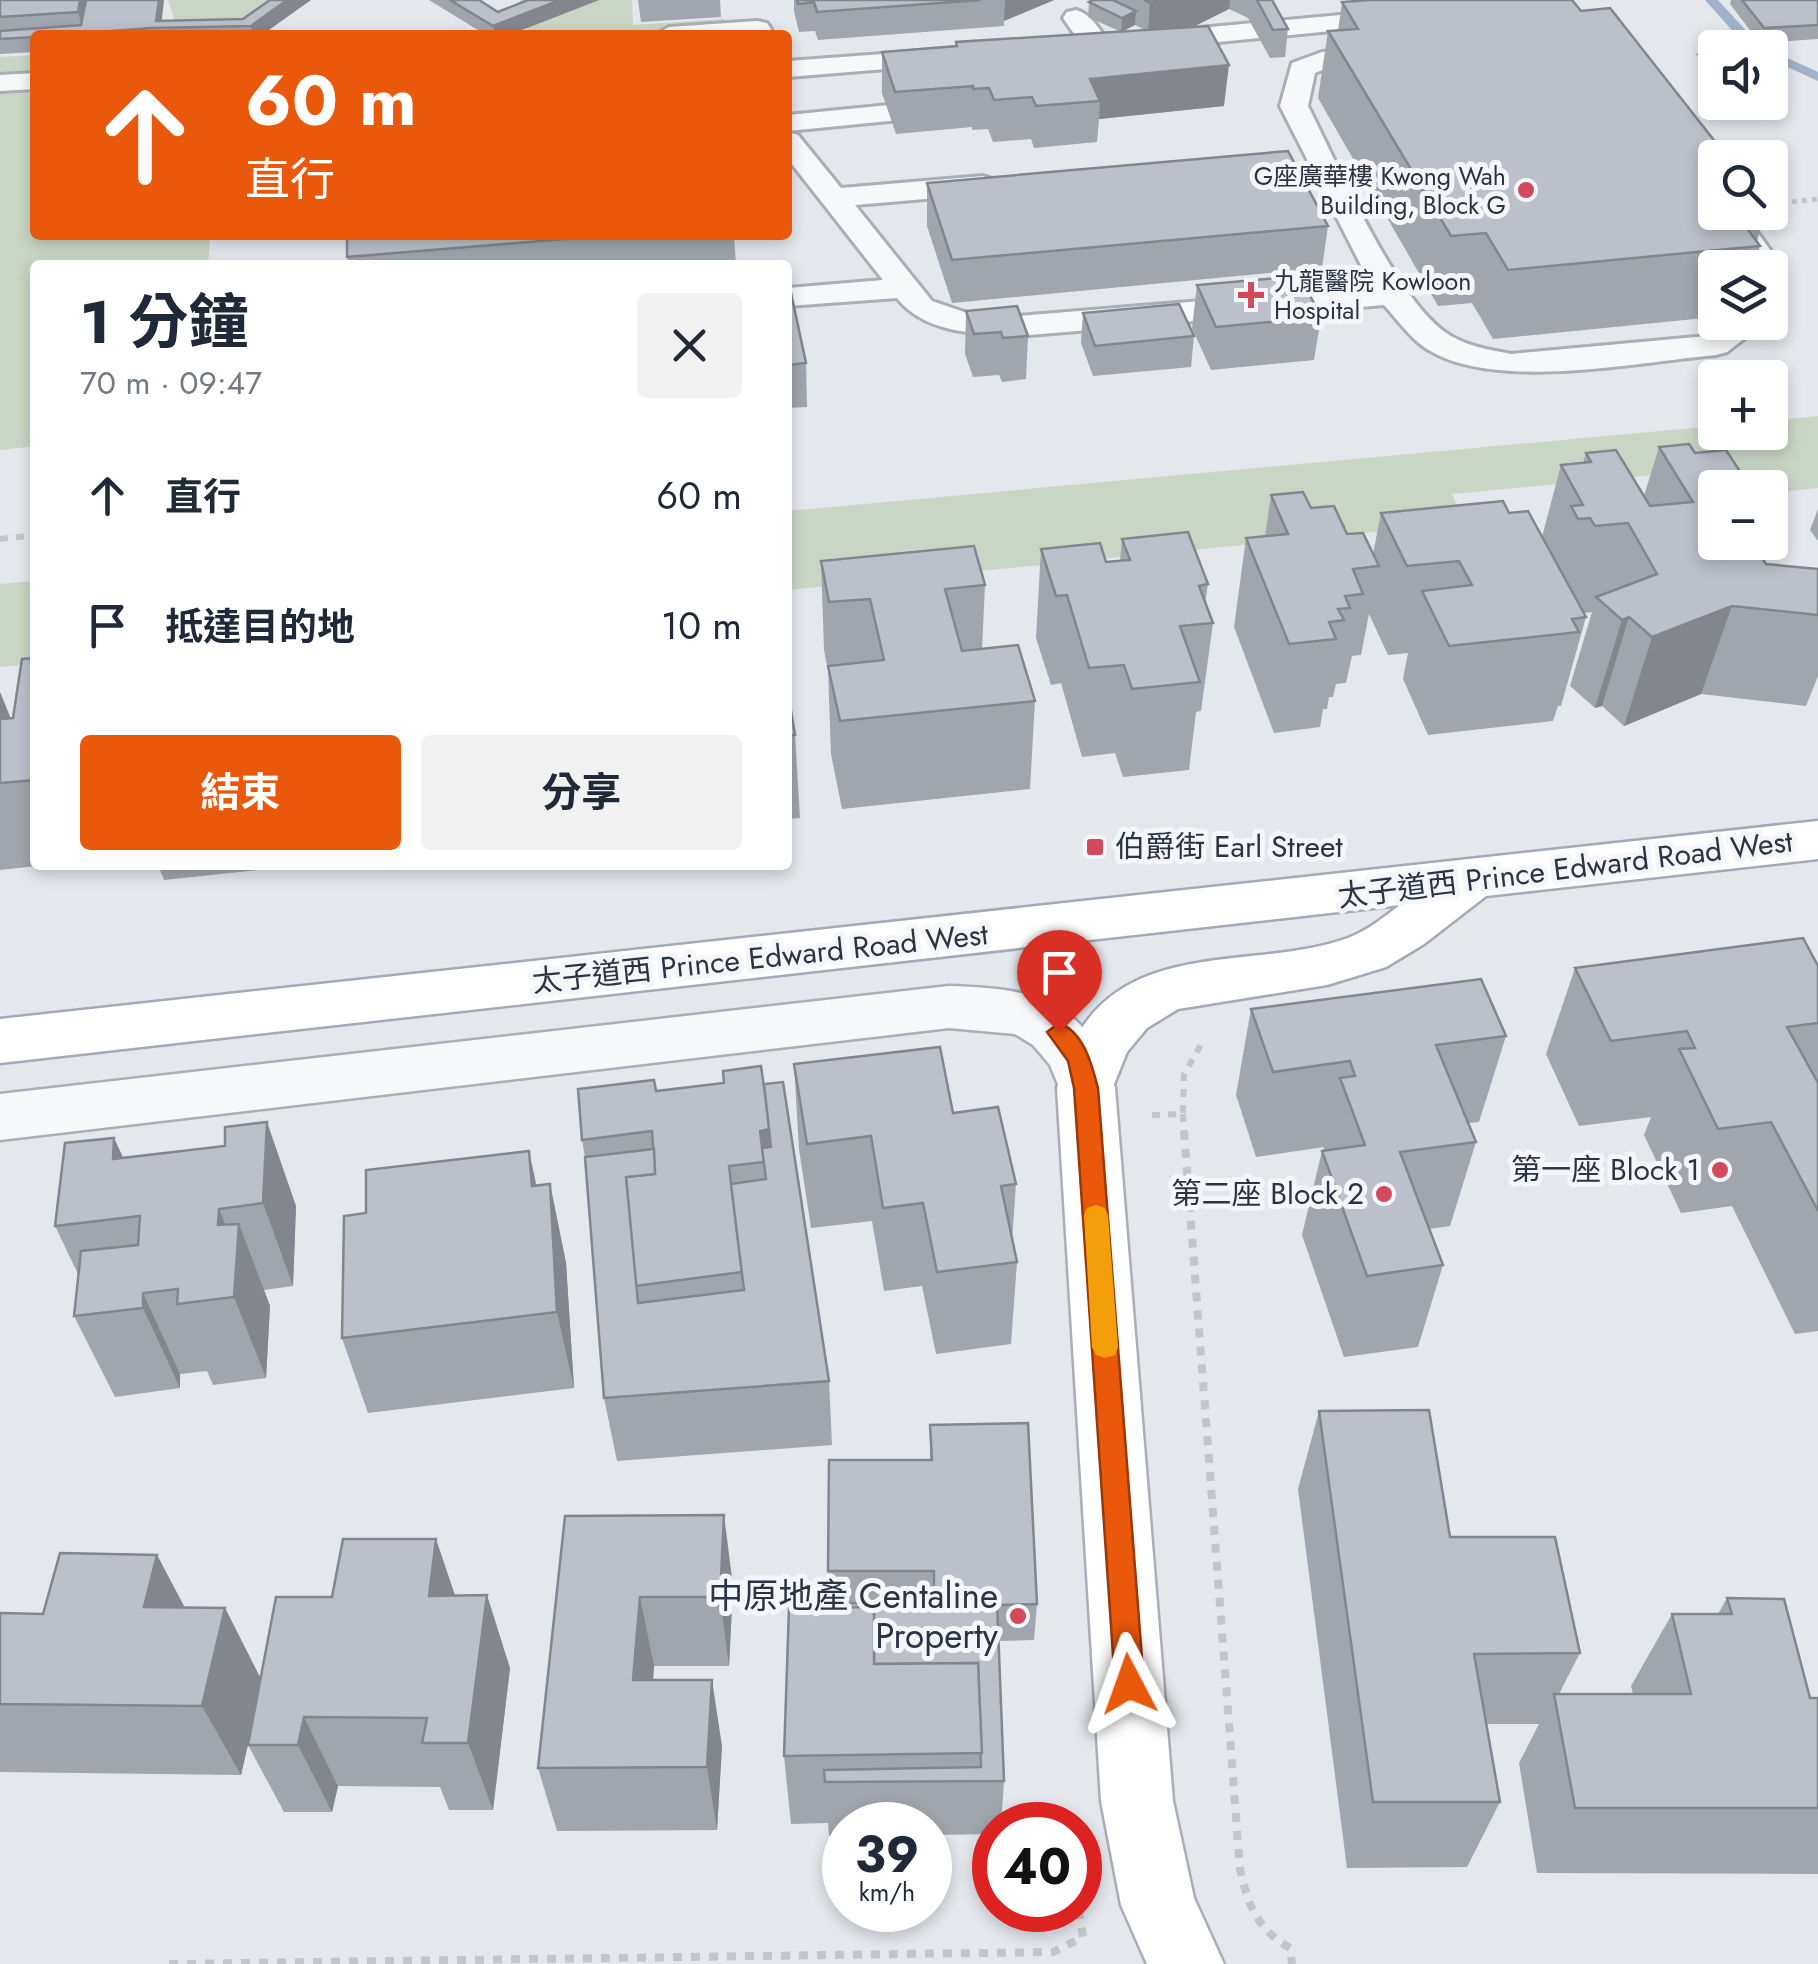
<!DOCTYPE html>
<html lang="zh-TW">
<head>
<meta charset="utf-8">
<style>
  :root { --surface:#fff; --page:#f2f2f3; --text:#1f2937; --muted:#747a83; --accent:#ea580c }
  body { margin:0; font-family:Jost,"Noto Sans TC",sans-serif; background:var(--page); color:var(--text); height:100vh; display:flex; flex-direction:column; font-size:38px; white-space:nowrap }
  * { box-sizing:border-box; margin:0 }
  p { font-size:32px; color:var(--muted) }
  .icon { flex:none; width:55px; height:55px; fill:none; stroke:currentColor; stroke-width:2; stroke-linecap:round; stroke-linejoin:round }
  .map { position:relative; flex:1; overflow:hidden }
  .sheet { position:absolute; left:30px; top:260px; width:762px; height:610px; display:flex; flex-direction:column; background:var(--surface); border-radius:10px; box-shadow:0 5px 15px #0003 }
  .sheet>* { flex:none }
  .guide { position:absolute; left:30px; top:30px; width:762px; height:210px; border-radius:10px; box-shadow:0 5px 15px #0003; background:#ea580c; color:#fff; overflow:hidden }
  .fabs { position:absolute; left:1698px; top:30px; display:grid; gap:20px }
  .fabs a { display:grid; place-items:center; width:90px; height:90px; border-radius:10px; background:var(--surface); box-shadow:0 5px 15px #0003; font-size:50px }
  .speed { position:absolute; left:822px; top:1802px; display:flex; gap:20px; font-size:50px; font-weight:700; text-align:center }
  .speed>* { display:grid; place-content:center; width:130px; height:130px; border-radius:50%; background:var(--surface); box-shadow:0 5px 15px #0003; line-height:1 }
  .speed small { font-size:25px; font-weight:400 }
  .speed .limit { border:15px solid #d22; background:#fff; color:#111 }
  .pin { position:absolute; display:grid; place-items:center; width:85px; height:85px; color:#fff; margin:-102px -42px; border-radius:50% 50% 50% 0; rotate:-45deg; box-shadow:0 0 10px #0007 }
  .pin .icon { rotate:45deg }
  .me { position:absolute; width:110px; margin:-55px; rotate:356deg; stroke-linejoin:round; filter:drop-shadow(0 0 8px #0008) }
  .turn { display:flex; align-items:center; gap:35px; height:210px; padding:0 50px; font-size:45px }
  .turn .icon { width:130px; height:130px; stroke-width:2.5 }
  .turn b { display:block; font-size:70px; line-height:85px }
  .round { display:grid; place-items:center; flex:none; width:105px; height:105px; border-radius:10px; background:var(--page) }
  .overview { display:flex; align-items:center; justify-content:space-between; height:170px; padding:0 50px }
  h1 { font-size:60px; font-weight:700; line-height:75px }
  .action { display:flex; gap:20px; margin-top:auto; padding:20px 50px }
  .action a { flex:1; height:115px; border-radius:10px; background:var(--accent); color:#fff; font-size:40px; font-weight:700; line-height:115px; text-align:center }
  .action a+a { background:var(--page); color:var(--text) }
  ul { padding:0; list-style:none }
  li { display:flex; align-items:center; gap:30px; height:130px; padding:0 50px }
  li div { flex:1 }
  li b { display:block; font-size:38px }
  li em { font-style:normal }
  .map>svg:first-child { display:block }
  .green { fill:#c9d6c5 }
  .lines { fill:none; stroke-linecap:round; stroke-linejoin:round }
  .stream { fill:#9fb4cc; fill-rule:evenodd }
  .lane-casing { stroke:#a9aeb7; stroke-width:6 }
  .street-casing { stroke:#a9aeb7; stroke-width:5 }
  .secondary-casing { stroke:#a9aeb7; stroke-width:5 }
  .primary-casing { stroke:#a3abb8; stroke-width:5 }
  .path-far2 { stroke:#c2c5cb; stroke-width:5; stroke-dasharray:5 5; stroke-linecap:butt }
  .path-far1 { stroke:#c2c5cb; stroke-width:6; stroke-dasharray:8 8; stroke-linecap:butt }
  .path { stroke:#c2c5cb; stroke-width:8; stroke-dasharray:9 9; stroke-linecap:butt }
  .lane { fill:#f7f8fa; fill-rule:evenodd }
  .street { fill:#f7f8fa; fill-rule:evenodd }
  .secondary { fill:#fff; fill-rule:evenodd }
  .primary { fill:#fff; fill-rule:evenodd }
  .wall { fill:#a1a5ae; fill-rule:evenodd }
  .shaded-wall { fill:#83868d }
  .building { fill:#bbc0ca; stroke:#83868d; stroke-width:2.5 }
  .route { fill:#ea580c; stroke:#983908; stroke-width:2.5 }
  .slow { fill:#f59e0b }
  .poi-dot { fill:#d1495b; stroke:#f4f6f9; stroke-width:4 }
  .labels { text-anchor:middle; stroke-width:10; stroke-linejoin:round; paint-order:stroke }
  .far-poi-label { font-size:25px; fill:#2b3445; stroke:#f4f6f9; text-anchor:end }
  .poi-label { font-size:30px; fill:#2b3445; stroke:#f4f6f9; text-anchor:end }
  .street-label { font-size:30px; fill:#2b3445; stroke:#f4f6f9 }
  .near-poi-label { font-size:35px; fill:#2b3445; stroke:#f4f6f9; text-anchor:end }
</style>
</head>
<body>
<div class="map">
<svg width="1818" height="1964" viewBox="0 0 1818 1964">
  <rect width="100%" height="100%" fill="#e4e7ec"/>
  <g class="green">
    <path d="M168,0H290L267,35H169L178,31Z"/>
    <path d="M520,0H632L633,25L723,19L734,35H528Z"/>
    <path d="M35,55V235H210L208,265H35V446L0,450V57Z"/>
    <path d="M1818,416V488L1770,493V488H1715L1693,471L1452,494L1465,523L788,590V511L1715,426V432H1770V421Z"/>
    <path d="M35,581V663L0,667V584Z"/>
  </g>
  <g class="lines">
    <g class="stream">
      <path d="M1705,0H1718L1762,48H1748Z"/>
      <path d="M1715,49V57L1701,58L1695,54Z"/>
      <path d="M1770,50L1818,72V81L1770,59Z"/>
    </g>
    <defs>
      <g id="lane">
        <path d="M1076,10C1092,14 1102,33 1111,46L1107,52H1087L1063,18L1067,12Z"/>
        <path d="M1395,10L1408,18L1404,24L1157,48L1143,40L1157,32Z"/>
        <path d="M757,21L767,23L771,29L767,35H655L669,27Z"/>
        <path d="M1378,47L1388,49L1392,55L1388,61L1327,68L1315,73L1308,106C1337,163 1398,306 1451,336C1470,347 1491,350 1511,354L1707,336L1725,322H1770V314L1781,322L1776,329L1749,335L1727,352L1716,355C1637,362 1495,392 1427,349C1411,339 1397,319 1384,305L1018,336C976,334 924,333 897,298L788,306V288L883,280L788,159V132L798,135L841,188L983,176L993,179L998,185L993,191L983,194L855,205L932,301L973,315L1018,316L1372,287L1280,106L1292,63L1322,52Z"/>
        <path d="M937,50L951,58L947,64L788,77V61Z"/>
        <path d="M35,73V89L0,91V75Z"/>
        <path d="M889,105L899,108L903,114L899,120L788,131V115Z"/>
        <path d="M1715,208V212H1743L1783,268L1779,275L1770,277V268H1752L1712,212Z"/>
      </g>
      <path id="street" d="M949,986C1037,989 1084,998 1115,1088L1106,1104L1086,1110L1066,1104L1050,1065L1033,1045L1015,1034L949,1028L0,1140V1094Z"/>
      <path id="secondary" d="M1086,1066L1106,1072L1115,1088L1173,1801L1194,1898L1224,1964H1147L1121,1905L1101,1801L1057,1088L1066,1072Z"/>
      <path id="primary" d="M1818,821V859L1486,896L1424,944L1386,967L1327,985L1178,1009L1147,1028L1127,1052L1106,1104L1086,1110L1066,1104L1057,1088C1064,1069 1070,1048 1080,1031C1137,939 1261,970 1348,938C1367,931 1384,917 1400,905L0,1063V1019Z"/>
    </defs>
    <use href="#lane" class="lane-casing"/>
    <use href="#street" class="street-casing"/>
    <use href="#secondary" class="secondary-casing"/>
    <use href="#primary" class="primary-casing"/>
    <path class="path-far2" d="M1782,203L1818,199"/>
    <g class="path-far1">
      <path d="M0,539L35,535"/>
      <path d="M1183,1114L1184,1133"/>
      <path d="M1152,1115L1183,1114L1184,1074L1202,1043"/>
    </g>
    <g class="path">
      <path d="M1184,1131L1240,1869C1248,1905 1257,1929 1290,1948L1292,1964"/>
      <path d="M169,1964L1053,1952L1083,1937L1079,1910"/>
    </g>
    <use href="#lane" class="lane"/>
    <use href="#street" class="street"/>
    <use href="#secondary" class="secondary"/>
    <use href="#primary" class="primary"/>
  </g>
  <g class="wall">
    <path d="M0,0L162,20L243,19L262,35H35V52L0,54Z"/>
    <path d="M429,0H479L498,12L599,0L509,35H486Z"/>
    <path d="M638,0H720L721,17L641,22Z"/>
    <path d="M794,0H1054L1004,21V26L818,40L815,31L799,32L794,11Z"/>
    <path d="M1092,0H1272L1288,29L1285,57L1270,58L1248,18L1229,9L1195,26L1224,106L1099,119L1097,142L1034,148L1031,139L993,142L988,129L972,130V127L896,134L882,93V52L955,46L956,42L1119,31L1088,17L1089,2ZM1135,25L1145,30L1123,31Z"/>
    <path d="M1731,0H1818V39L1760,43L1730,4Z"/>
    <path d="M1342,2L1715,212H1765L1757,241L1760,246L1753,268H1715V317L1493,339L1472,303L1438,306L1318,98L1328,31H1338Z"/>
    <path d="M927,183L1328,226L1322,268L952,303L927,226Z"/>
    <path d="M347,235H734L736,265H349L347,257Z"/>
    <path d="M788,279L806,363L807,407L788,408Z"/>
    <path d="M1197,285L1321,317L1314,360L1211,370L1192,328Z"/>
    <path d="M966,311L1028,336L1026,379L1002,382L999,375L973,377L965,354Z"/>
    <path d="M1083,313L1194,336L1191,367L1093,376L1081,343Z"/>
    <path d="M1689,444L1715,542H1756L1755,546L1766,564L1818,569V676L1806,706L1701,694L1624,726L1602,706L1595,708L1570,686L1592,612L1584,613L1586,617L1561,706H1558L1553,721L1428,735L1403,679L1408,653L1388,655L1369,614L1361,655L1352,656L1346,683L1336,684L1333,697H1329L1327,709H1323L1320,727L1274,733L1234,627L1246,538L1265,536L1271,495L1311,508L1373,554L1381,513H1509L1542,537L1561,465L1583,463L1586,453L1644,496L1659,447Z"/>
    <path d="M1818,509V541L1810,530Z"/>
    <path d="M1122,539L1208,584L1205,603L1213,623L1201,711L1196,712L1189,770L1123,777L1115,753L1082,757L1061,683L1051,685L1036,638L1041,549L1106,562L1120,561Z"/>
    <path d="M821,561L985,585L982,649L1035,701L1030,789L842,809L831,754L828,670L824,650Z"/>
    <path d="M35,658V865H46L0,870V692L10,718H13Z"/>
    <path d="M788,693L795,735L800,818L788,819Z"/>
    <path d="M158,865H307L164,880Z"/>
    <path d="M1818,966V1331L1795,1334L1732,1206L1681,1213L1644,1135L1651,1117L1579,1126L1546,1054L1575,968Z"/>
    <path d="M1251,1009L1506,1036L1479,1122L1468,1123L1476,1142L1450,1226L1429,1229L1443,1265L1418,1347L1344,1357L1302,1235L1322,1151H1323L1324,1147L1256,1157L1236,1095Z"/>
    <path d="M794,1064L953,1113L1016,1184L1012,1241L1017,1262L1011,1344L936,1354L922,1286L884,1291L872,1221L811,1228L799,1149Z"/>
    <path d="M764,1084L829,1381L832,1445L617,1461L604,1398L585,1157L582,1140L656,1091Z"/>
    <path d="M114,1138L123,1157L296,1206L293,1286L264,1290L270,1306L266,1378L213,1385L207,1371L180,1374V1388L115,1397L74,1316L78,1274L55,1226Z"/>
    <path d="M550,1184L566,1263L574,1388L368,1413L342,1338L366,1213Z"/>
    <path d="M1319,1411L1450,1537L1580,1653L1559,1694H1633L1631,1686L1672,1614H1718L1727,1598L1810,1698H1818V1874L1537,1873L1519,1763L1539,1724H1486L1500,1802L1467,1867L1347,1868L1298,1489Z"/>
    <path d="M930,1425L1037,1604L1034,1640L999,1641L1004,1781L1001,1825H995V1834L930,1835V1825H845V1836H829L828,1823L791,1824L784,1756L830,1603L828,1571L930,1460Z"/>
    <path d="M565,1516L733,1586L729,1666H654L653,1680L722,1746L717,1830L557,1831L538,1768Z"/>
    <path d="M157,1555L185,1608H225L260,1678L455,1596L510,1668L493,1810H449L440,1787L338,1786L332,1812H284L248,1745L241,1775L0,1772V1613L43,1614Z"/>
  </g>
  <g class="shaded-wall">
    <path d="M80,0H93L84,33L78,12Z"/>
    <path d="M159,0H164L161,28L156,21Z"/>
    <path d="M287,0H311L262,35H253L251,26Z"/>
    <path d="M560,0H599L509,35H495L493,26Z"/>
    <path d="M1005,0H1054L1004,21Z"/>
    <path d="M1179,0H1230L1229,9L1195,26L1148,31L1150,3Z"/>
    <path d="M1136,11L1135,25L1121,32L1122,18Z"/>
    <path d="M1229,65L1224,106L1099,119L1100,101L1090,79Z"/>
    <path d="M1732,606L1701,694L1624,726L1652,637Z"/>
    <path d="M1629,617L1602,706L1595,708L1622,620Z"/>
    <path d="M0,692L22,746L0,772Z"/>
    <path d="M267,1122L296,1206L293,1286L263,1203Z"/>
    <path d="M770,1129L776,1215L764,1162L760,1131Z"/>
    <path d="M114,1138L151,1222L113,1159Z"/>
    <path d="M529,1151L546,1230L532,1186Z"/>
    <path d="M550,1184L566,1263L574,1388L557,1312Z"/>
    <path d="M219,1209L237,1253L239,1224L270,1306L266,1378L234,1297L218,1225Z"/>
    <path d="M143,1293L180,1374V1388L143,1308Z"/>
    <path d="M724,1515L733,1586L729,1666L720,1597Z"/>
    <path d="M436,1539L461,1613L429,1596Z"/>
    <path d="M157,1555L196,1629L144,1607Z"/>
    <path d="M487,1595L510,1668L493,1810L468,1743Z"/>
    <path d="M640,1597L654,1666L648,1746L633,1680Z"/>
    <path d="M225,1608L262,1681L241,1775L202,1706Z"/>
    <path d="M712,1680L722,1746L717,1830L707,1767Z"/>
    <path d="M304,1717L338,1786L332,1812L298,1745Z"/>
  </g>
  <g class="building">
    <path d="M0,0H80L78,12L0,17Z"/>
    <path d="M86,0H159L156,21L243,19L270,0H287L251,26L151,28L59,35H35V37L0,39V31L81,25Z"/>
    <path d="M450,0H479L498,12L528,0H560L493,26Z"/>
    <path d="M797,0H981L817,12L814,2L798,4Z"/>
    <path d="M1093,0H1113L1136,11L1122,18L1089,2Z"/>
    <path d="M1144,0H1179L1150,3Z"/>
    <path d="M1257,0H1272L1288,29L1273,30Z"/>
    <path d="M1370,0H1572L1581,11L1610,8L1728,158H1715V212H1735L1760,246L1508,270L1486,233L1451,236L1328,31L1358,29L1342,2Z"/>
    <path d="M1742,0H1818V25L1764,28Z"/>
    <path d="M1208,26L1229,65L1090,79L1100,101L1036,106L1032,97L994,100L989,88L973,89V86L895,92L882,52L957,46L956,42Z"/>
    <path d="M1288,151L1328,226L952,260L927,183Z"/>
    <path d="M347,235H612L347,257Z"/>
    <path d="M1300,276L1321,317L1216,327L1197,285Z"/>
    <path d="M788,279L806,363L788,365Z"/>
    <path d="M1179,304L1194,336L1095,346L1083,313Z"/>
    <path d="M1017,306L1028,336L1003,338L1001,332L974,334L966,311Z"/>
    <path d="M1689,444L1695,453L1726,450L1751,488H1715V542H1752L1766,564L1818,569V615L1732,606L1652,637L1629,617L1622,620L1596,597L1657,574L1628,523L1595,526L1590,518L1578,519L1571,506L1583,505L1561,465L1591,462L1586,453L1616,450L1650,506L1693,502L1659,447Z"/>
    <path d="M1303,492L1311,508L1334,506L1347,534L1363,533L1379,566L1353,569L1363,594L1345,596L1350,608L1338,609L1344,620L1329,622L1336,639L1289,644L1246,538L1288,534L1271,495Z"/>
    <path d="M1503,501L1509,513L1528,511L1586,617L1572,619L1579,632L1449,646L1422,591L1472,585L1459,561L1407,566L1381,513Z"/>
    <path d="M1188,532L1208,584L1199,586L1213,623L1180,626L1200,682L1132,689L1124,665L1089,668L1067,595L1056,596L1041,549L1100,543L1106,562L1130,560L1122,539Z"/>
    <path d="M974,546L985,585L945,589L962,651L1018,645L1035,701L840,721L828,666L884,660L870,599L829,602L821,561Z"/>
    <path d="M35,658V780L0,783V719L13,718L22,659Z"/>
    <path d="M788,693L795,735L788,736Z"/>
    <path d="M1803,938L1818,966V1023L1787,1027L1818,1083V1211L1771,1122L1718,1129L1679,1049L1695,1048L1687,1031L1611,1041L1575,968Z"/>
    <path d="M1481,979L1506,1036L1436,1045L1476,1142L1400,1152L1443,1265L1367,1276L1322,1151L1365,1145L1340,1078L1355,1076L1350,1061L1273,1072L1251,1009Z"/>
    <path d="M940,1047L953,1113L998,1107L1016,1184L1001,1186L1017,1262L937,1272L923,1203L883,1208L871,1136L807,1144L794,1064Z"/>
    <path d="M761,1066L770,1129L760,1131L764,1162L729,1166L742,1272L635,1286L626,1177L655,1174L652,1131L582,1140L578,1089L654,1080L656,1091L724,1083L723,1071Z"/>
    <path d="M783,1082L829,1381L604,1398L585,1157L654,1149L655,1174L626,1177L638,1303L744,1290L731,1184L766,1179L762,1148L771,1147L764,1084Z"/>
    <path d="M267,1122L263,1203L219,1209L218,1225L239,1224L234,1297L177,1304L178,1289L143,1293V1308L74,1316L81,1251L138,1245L140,1216L55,1226L65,1143L114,1138L113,1159L225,1146V1127Z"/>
    <path d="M529,1151L532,1186L550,1184L557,1312L342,1338L344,1216L366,1213V1170Z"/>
    <path d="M1429,1410L1450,1537H1555L1580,1653L1474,1654L1500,1802H1373L1319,1411Z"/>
    <path d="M1028,1423L1037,1604L997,1605V1602L934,1603V1571H828L829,1460H932L930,1425Z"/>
    <path d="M724,1515L720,1597H640L633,1680H712L707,1767L538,1768L565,1516Z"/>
    <path d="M343,1539H436L429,1596L487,1595L468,1743H422L427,1718L304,1717L298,1745H248L276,1597H332Z"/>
    <path d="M60,1553L157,1555L144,1607L225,1608L202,1706L0,1704V1613L43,1614Z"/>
    <path d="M1727,1598L1784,1599L1810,1698H1818V1808H1575L1554,1694H1691L1672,1614H1732Z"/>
    <path d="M997,1602L1004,1781L825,1782L824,1770L981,1767L978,1663L874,1664V1607L790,1608V1604Z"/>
    <path d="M874,1607V1664L978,1663L982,1753L784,1756L789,1608Z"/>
  </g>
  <path class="route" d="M1059,1023C1084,1032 1092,1065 1098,1088L1144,1684L1139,1694L1129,1698L1119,1694L1115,1684L1074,1088L1068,1061L1047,1032Z"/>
  <path class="slow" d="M1096,1205L1105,1208L1108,1215L1118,1347L1115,1355L1105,1358L1096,1355L1092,1347L1084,1215L1087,1208Z"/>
  <g class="poi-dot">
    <circle cx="1526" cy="190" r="10"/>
    <path d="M1246 280h10v10h10v10h-10v10h-10v-10h-10v-10h10z"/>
    <rect x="1085" y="837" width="20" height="20" rx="5"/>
    <circle cx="1720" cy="1170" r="10"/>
    <circle cx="1384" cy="1194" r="10"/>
    <circle cx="1018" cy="1616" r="10"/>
  </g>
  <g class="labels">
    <g class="far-poi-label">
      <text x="1506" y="185">G座廣華樓 Kwong Wah<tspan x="1506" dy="29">Building, Block G</tspan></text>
      <text x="1274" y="290" text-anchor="start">九龍醫院 Kowloon<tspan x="1274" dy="29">Hospital</tspan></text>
    </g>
    <g class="poi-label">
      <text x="1115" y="857" text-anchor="start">伯爵街 Earl Street</text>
      <text x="1700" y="1180">第一座 Block 1</text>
      <text x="1364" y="1204">第二座 Block 2</text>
    </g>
    <g class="street-label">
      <text transform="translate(1565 869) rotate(-7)" y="10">太子道西 Prince Edward Road West</text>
      <text transform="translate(760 958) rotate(-6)" y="10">太子道西 Prince Edward Road West</text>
    </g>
    <g class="near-poi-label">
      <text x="998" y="1608">中原地產 Centaline<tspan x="998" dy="40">Property</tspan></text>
    </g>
  </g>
</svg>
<div class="fabs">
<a><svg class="icon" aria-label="sound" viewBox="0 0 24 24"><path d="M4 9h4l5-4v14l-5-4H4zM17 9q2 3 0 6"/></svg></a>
<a><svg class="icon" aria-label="search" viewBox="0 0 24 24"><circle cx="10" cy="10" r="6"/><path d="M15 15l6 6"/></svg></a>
<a><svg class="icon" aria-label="layers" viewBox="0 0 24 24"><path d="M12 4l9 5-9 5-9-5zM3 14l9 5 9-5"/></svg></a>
<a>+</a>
<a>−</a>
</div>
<div class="speed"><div>39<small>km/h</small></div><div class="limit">40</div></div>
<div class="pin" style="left:1059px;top:1032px;background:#d93025"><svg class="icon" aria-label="arrive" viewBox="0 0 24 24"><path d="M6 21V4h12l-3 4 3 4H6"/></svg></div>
<svg class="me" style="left:1129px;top:1684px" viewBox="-20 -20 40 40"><path d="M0-17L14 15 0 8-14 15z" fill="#ea580c" stroke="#fff" stroke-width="4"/></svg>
<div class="guide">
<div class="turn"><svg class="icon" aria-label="ahead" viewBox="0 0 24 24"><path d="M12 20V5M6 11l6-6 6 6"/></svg><div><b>60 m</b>直行</div></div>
</div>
<section class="sheet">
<div class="overview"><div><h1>1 分鐘</h1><p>70 m · 09:47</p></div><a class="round"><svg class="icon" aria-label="close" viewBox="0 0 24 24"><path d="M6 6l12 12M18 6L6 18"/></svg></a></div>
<ul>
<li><svg class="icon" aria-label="ahead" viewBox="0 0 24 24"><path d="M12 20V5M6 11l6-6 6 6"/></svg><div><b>直行</b></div><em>60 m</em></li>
<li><svg class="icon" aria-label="arrive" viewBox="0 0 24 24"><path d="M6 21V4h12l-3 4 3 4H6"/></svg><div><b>抵達目的地</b></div><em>10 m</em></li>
</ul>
<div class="action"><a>結束</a><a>分享</a></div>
</section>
</div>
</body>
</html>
